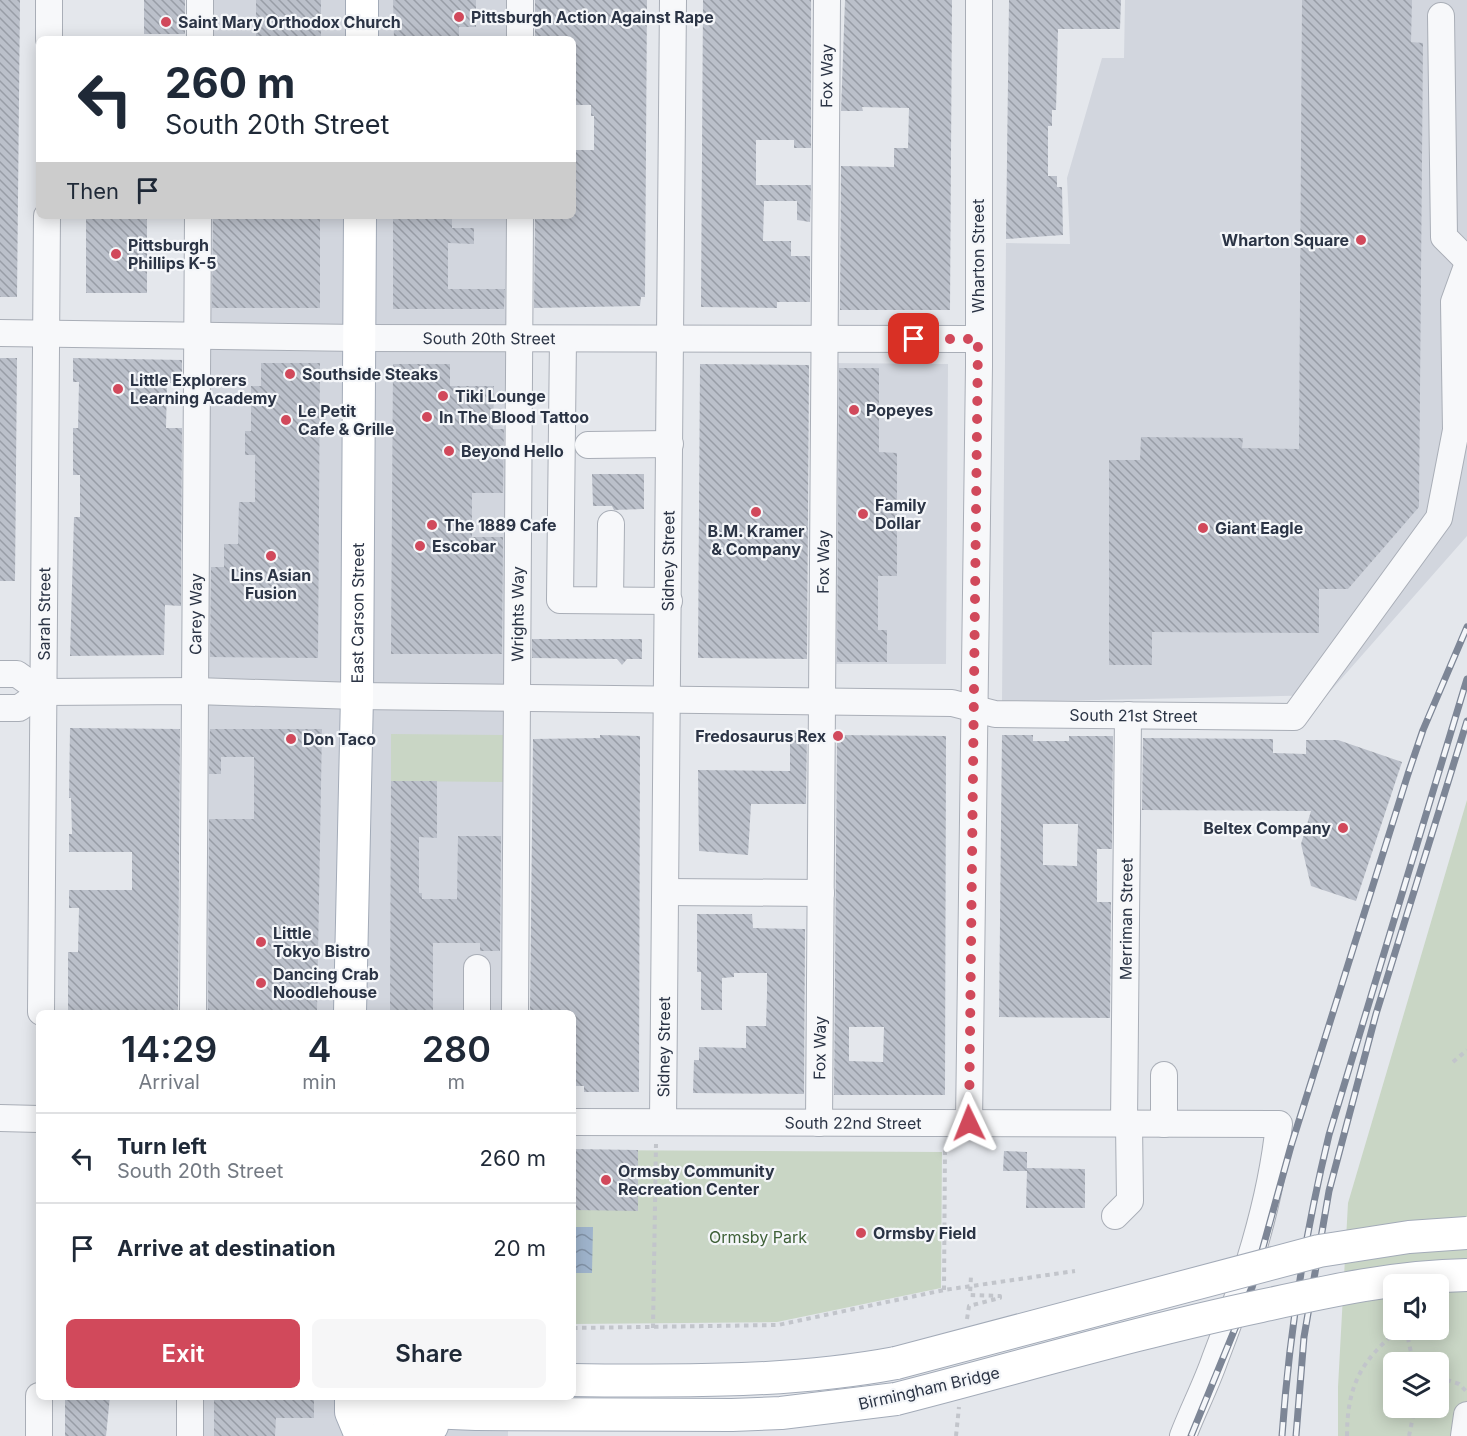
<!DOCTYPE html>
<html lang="en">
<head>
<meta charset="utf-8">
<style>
  :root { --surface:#fff; --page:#f6f6f7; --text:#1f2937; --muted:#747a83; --line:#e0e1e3; --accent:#d1495b }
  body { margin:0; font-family:Inter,sans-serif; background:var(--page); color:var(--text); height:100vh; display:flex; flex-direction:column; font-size:22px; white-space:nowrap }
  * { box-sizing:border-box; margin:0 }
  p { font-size:20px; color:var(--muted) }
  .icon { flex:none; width:33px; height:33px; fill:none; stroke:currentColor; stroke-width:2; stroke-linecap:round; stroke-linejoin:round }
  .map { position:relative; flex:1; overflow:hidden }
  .sheet { position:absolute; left:36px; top:1010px; width:540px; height:390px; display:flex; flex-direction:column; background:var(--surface); border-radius:9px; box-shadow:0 3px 15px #0003 }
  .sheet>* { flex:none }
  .hud { position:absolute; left:36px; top:36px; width:540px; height:183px; border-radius:9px; box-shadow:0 3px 15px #0003; background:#fff; color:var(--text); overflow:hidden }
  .controls { position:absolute; left:1383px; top:1274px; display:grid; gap:12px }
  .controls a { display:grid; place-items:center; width:66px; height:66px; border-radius:9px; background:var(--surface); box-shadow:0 3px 15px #0003; font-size:30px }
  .pin { position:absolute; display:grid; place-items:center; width:51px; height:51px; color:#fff; margin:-26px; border-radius:12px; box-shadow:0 3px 9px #0006 }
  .me { position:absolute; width:66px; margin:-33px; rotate:358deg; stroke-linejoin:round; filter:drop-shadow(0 0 4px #0008) }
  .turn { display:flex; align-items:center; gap:21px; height:126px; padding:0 30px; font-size:27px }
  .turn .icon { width:78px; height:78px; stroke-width:2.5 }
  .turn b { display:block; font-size:42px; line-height:51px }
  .then { display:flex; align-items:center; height:57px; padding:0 30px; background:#0003; gap:12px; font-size:22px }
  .eta { display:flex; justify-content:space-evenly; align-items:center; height:102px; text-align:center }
  .eta b { font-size:36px; font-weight:600; line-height:42px }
  .action { display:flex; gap:12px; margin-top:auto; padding:12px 30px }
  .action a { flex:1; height:69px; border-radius:9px; background:var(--accent); color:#fff; font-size:24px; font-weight:600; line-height:69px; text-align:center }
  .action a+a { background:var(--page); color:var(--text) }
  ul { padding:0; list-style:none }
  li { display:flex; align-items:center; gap:18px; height:90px; padding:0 30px; border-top:2px solid var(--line) }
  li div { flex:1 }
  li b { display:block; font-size:22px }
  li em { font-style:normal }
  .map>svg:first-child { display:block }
  .built { fill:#d2d6de }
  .park { fill:#c9d6c5; fill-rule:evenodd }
  .water { fill:url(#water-waves) }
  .building { fill:url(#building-back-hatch); fill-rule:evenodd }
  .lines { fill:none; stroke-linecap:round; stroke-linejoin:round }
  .minor-casing { stroke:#a9aeb7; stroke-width:28 }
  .major-casing { stroke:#a3abb8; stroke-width:34 }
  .path { stroke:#c2c5cb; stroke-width:4; stroke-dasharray:4.5 4.5; stroke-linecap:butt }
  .minor { stroke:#f7f8fa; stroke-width:26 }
  .major { stroke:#fff; stroke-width:32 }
  .rail-casing { stroke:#7d8696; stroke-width:7 }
  .rail { stroke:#f4f6f9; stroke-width:4.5; stroke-dasharray:14; stroke-linecap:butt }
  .major-bridge-casing { stroke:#a3abb8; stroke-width:34; stroke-linecap:butt }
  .major-bridge { stroke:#fff; stroke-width:32 }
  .route { stroke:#d1495b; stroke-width:10; stroke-dasharray:0 18 }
  .poi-dot { fill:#d1495b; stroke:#f4f6f9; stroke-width:2 }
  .labels { text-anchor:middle; stroke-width:4.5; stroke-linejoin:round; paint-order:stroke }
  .poi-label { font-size:16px; font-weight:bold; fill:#2b3445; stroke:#f4f6f9; text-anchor:start }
  .street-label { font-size:16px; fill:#2b3445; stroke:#f4f6f9 }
  .park-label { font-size:16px; fill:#3f6138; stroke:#f4f6f9 }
</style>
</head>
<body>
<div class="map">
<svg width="1467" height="1436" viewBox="0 0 1467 1436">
  <defs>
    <pattern id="water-waves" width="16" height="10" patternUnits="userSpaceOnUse" patternTransform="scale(1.5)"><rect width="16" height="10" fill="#9fb4cc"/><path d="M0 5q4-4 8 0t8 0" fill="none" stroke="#8293a7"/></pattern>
    <pattern id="building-back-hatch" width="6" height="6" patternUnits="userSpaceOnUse" patternTransform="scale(1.5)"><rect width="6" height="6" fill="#bbc0ca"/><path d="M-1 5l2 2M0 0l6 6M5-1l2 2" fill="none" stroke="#989da6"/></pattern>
  </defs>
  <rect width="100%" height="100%" fill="#e4e7ec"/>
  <g class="built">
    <rect x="199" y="0" width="315" height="39"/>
    <path d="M1125,0H1467V536L1327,695L1002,702L1006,243L1070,244L1067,178L1102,58H1124Z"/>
    <path d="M198,216H514L511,1012H193Z"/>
    <path d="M829,363L948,364L946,664H828Z"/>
    <rect x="190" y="1397" width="318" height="39"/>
  </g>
  <g class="park">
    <path d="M81,36L141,37V39H81Z"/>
    <path d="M391,734L503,735V782L391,781Z"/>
    <path d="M1467,800V1436H1338V1387L1348,1203ZM1394,1284H1438V1329H1394ZM1394,1362H1438V1407H1394Z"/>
    <path d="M573,1150L942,1152L941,1288L777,1322L573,1324Z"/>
  </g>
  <path class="water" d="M573,1227H593L592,1273H573Z"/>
  <g class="building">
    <path d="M0,0H20L17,297H0Z"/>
    <rect x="144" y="0" width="41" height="34"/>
    <path d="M256,0H321V39L256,37Z"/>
    <path d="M393,0H476V27H459V39H394Z"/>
    <path d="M535,0H647L645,297H641L640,306L534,308L535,216H573V150H594V116H591V105H573V39H535Z"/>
    <path d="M703,0H811V148H794V140H756V185H811L810,222L797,220V201H764L763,241H791V256H810V302H777V308L701,307Z"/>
    <path d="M845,0H952L950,310H840L841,166L894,167V148H908L909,108L862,107L863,111H841Z"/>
    <path d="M1009,0H1121L1120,29H1058L1056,110H1052V126H1048V176H1057V187H1062L1063,235L1006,239Z"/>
    <path d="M1302,0H1412L1411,42L1423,43L1419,507L1348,589H1319V633L1152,632V665H1109V460H1140L1141,437L1243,438L1242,448L1299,449Z"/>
    <rect x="86" y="216" width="61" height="77"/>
    <path d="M213,216H320V308H212Z"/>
    <path d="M393,216H452V228H474V244L448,243V289H505L504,309H393Z"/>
    <path d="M0,358H17L15,581H0Z"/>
    <path d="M73,358L182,360V383H167L166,428H182L181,606L165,605L164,655L70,656L74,517H80V475H73V428H78L79,382H73Z"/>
    <path d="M261,363H320L318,658L210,657L211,567H224V544H238L239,502H255V455H245V431H251V386H261Z"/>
    <path d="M393,364H450V386H494L493,429H504L503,493H472V537H503L502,654H391Z"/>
    <path d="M700,364L809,365L807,659L698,658Z"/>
    <path d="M839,368H879V452L897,453V576H878V630H887V662H837Z"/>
    <path d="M592,474H644V509L614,510L612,506H593Z"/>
    <path d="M532,639H642V659H627L622,665L617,659L532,658Z"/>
    <path d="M70,728L180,729L178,1012H68V952H78L79,908H69V890H132V852H69V834H72L71,798H69Z"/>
    <path d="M210,729H322L317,1012H208L209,819H254V757H221V774H209Z"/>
    <path d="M790,733H807L806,804H751L748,855L699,851L698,770L790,771Z"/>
    <path d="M600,735L640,736L639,1092H584V1086H573V1012H530L533,739L600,738Z"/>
    <path d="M837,735L946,736L945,1095H834ZM849,1027H884L883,1062L849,1061Z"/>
    <path d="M1002,735H1033V741H1069V736H1113L1112,849H1097V902H1111L1110,1018L999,1017ZM1043,824H1078L1077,866L1043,865Z"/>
    <path d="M1143,738L1273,739V753L1306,754V740H1338L1402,762L1356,901L1311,886L1301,844L1311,811L1142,810Z"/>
    <path d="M391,781H437V838L419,837V893H422V899H457L458,836H501L500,951H480V943H433V1012H390Z"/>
    <path d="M697,914H752L753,928L805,929L804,1094L693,1093L694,1060H699V1047L746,1048V1026H766L767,995V973H734V977L722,978V1010H701V972H697Z"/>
    <path d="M573,1149L638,1150V1211L573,1210Z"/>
    <path d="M1004,1151L1027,1152V1168L1085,1169V1208H1026L1027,1171H1003Z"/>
    <path d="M65,1396H110L106,1436H65Z"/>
    <path d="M214,1396H314V1418H276L275,1436H214Z"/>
  </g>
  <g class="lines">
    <defs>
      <g id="minor">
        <path d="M1441,16L1444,237L1467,260"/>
        <path d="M49,39V0"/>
        <path d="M200,39V0"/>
        <path d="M520,39V0"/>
        <path id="s1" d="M0,333L359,338L978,339"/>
        <path d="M563,339L560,600L669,601"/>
        <path d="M588,445L670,444"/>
        <path d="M610,600L611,524"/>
        <path d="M0,674H17L42,692"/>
        <path id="s2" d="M0,708H19L42,692L195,691L357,696L952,703L995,714L1294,717L1439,518L1456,430L1454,302L1467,266"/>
        <path d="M666,892L821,893"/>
        <path d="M477,968V1012"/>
        <path id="s3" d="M41,1012L47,216"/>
        <path id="s4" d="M193,1012L198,216"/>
        <path id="s5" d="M515,1012L520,216"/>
        <path d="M0,1118L39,1119"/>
        <path id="s6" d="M573,1122L1279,1124C1271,1204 1244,1284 1215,1359C1206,1385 1193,1410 1183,1436"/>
        <path id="s7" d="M663,1122L673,0"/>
        <path id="s8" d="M819,1123L827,0"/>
        <path d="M969,1123L979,366V0"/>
        <path id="s9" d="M1124,1123L1128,715"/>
        <path d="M1164,1124V1075"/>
        <path d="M1115,1216L1130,1201L1129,1124"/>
        <path d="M39,1436V1396"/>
        <path d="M190,1436V1396"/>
        <path d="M1464,1436L1467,1415"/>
      </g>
      <g id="major">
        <path d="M362,39V0"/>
        <path id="s10" d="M350,1012L357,696L360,216"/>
        <path d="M573,1380C682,1381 789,1383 896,1363"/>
        <path d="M351,1396V1412L361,1436"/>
        <path d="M351,1398L380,1410L476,1414L732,1415L781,1413L896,1399"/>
        <path d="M384,1436L392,1431L432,1426"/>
      </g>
    </defs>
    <use href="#minor" class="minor-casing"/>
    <use href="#major" class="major-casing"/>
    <g class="path">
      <path d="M1453,1062L1467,1050"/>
      <path d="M944,1290L945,1146"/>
      <path d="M967,1319L969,1306L1000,1298V1296L970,1295L971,1276"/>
      <path d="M573,1328L778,1325L944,1290L1075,1271"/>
      <path d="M653,1328L656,1144"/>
      <path d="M1406,1329L1413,1362"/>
      <path d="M1438,1377L1459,1384L1467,1392"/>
      <path d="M956,1436L959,1407"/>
      <path d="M1347,1436C1347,1386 1361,1360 1400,1329"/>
      <path d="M1409,1436L1415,1407"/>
    </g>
    <use href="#minor" class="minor"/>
    <use href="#major" class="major"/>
    <defs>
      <g id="rail">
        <path d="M1191,1436L1252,1287L1291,1146L1408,774L1423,730L1467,627"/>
        <path d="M1282,1436C1289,1335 1305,1234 1329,1135L1467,679"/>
        <path d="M1296,1436L1304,1337L1329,1191L1376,1014L1467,721"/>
      </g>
    </defs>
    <use href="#rail" class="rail-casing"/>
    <use href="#rail" class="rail"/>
    <defs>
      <g id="major-bridge">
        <path d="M896,1363L1319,1251L1409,1237L1467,1233"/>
        <path d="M896,1399C1017,1368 1138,1332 1261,1306C1329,1291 1397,1276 1467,1275"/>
      </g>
    </defs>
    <use href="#major-bridge" class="major-bridge-casing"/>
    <use href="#major-bridge" class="major-bridge"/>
  </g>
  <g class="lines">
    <path class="route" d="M914,339H978L969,1123"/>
  </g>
  <g class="poi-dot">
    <circle cx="459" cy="17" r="6"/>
    <circle cx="166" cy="22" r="6"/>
    <circle cx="1361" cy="240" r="6"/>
    <circle cx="116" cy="254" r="6"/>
    <circle cx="290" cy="374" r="6"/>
    <circle cx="118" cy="389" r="6"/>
    <circle cx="443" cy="396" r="6"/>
    <circle cx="854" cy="410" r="6"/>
    <circle cx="427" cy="417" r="6"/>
    <circle cx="286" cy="420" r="6"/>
    <circle cx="449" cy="451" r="6"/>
    <circle cx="756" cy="512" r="6"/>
    <circle cx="863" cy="514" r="6"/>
    <circle cx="432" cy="525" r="6"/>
    <circle cx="1203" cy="528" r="6"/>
    <circle cx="420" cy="546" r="6"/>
    <circle cx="271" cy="556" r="6"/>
    <circle cx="838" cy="736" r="6"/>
    <circle cx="291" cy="739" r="6"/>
    <circle cx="1343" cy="828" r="6"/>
    <circle cx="261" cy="942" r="6"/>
    <circle cx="261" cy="983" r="6"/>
    <circle cx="606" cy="1180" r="6"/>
    <circle cx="861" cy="1233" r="6"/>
  </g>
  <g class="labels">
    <g class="poi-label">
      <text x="471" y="23">Pittsburgh Action Against Rape</text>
      <text x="178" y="28">Saint Mary Orthodox Church</text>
      <text x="1349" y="246" text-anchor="end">Wharton Square</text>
      <text x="128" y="251">Pittsburgh<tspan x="128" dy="18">Phillips K-5</tspan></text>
      <text x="302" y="380">Southside Steaks</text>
      <text x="130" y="386">Little Explorers<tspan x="130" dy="18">Learning Academy</tspan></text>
      <text x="455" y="402">Tiki Lounge</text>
      <text x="866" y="416">Popeyes</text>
      <text x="298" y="417">Le Petit<tspan x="298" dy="18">Cafe &amp; Grille</tspan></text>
      <text x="439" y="423">In The Blood Tattoo</text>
      <text x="461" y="457">Beyond Hello</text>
      <text x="875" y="511">Family<tspan x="875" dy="18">Dollar</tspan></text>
      <text x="444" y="531">The 1889 Cafe</text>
      <text x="1215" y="534">Giant Eagle</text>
      <text x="756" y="537" text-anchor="middle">B.M. Kramer<tspan x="756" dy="18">&amp; Company</tspan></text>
      <text x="432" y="552">Escobar</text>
      <text x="271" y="581" text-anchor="middle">Lins Asian<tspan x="271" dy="18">Fusion</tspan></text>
      <text x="826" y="742" text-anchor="end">Fredosaurus Rex</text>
      <text x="303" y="745">Don Taco</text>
      <text x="1331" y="834" text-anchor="end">Beltex Company</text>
      <text x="273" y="939">Little<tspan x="273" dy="18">Tokyo Bistro</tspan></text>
      <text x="273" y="980">Dancing Crab<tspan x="273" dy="18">Noodlehouse</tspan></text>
      <text x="618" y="1177">Ormsby Community<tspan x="618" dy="18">Recreation Center</tspan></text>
      <text x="873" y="1239">Ormsby Field</text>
    </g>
    <g class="street-label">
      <text dy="6" stroke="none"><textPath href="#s8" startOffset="1047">Fox Way</textPath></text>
      <text transform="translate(978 256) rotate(-90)" y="6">Wharton Street</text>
      <text dy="6" stroke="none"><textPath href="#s1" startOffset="489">South 20th Street</textPath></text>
      <text dy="6" stroke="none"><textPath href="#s7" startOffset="561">Sidney Street</textPath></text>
      <text dy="6" stroke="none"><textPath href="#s8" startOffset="561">Fox Way</textPath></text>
      <text dy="6" stroke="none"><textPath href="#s10" startOffset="399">East Carson Street</textPath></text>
      <text dy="6" stroke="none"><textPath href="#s3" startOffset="398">Sarah Street</textPath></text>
      <text dy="6" stroke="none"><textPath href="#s4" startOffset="398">Carey Way</textPath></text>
      <text dy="6" stroke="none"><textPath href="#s5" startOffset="398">Wrights Way</textPath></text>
      <text dy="6" stroke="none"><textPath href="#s2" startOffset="1140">South 21st Street</textPath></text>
      <text dy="6" stroke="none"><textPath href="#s9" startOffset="204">Merriman Street</textPath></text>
      <text dy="6" stroke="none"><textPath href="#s7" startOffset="75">Sidney Street</textPath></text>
      <text dy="6" stroke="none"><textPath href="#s8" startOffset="75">Fox Way</textPath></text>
      <text dy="6" stroke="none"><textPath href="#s6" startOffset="280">South 22nd Street</textPath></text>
      <text transform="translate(929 1388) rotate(-13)" y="6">Birmingham Bridge</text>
    </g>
    <g class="park-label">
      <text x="758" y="1243">Ormsby Park</text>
    </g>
  </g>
</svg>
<div class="controls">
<a><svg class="icon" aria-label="sound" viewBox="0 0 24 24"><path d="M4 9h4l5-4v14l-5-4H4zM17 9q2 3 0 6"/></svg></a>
<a><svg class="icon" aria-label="layers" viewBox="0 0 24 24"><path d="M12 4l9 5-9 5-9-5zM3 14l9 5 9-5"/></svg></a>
</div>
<div class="pin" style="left:914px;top:339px;background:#d93025"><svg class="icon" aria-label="arrive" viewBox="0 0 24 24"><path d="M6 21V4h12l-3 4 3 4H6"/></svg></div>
<svg class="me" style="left:969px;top:1123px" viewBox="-20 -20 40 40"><path d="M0-17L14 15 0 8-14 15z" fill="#d1495b" stroke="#fff" stroke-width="4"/></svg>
<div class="hud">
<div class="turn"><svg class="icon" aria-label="left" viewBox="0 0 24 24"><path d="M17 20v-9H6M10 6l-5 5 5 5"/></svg><div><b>260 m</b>South 20th Street</div></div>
<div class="then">Then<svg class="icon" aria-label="arrive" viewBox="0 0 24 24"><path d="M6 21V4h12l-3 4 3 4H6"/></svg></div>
</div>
<section class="sheet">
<div class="eta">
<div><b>14:29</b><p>Arrival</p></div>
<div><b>4</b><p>min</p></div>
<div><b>280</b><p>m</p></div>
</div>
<ul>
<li><svg class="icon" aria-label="left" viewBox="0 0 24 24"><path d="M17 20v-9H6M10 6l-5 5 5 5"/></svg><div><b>Turn left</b><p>South 20th Street</p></div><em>260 m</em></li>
<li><svg class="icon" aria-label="arrive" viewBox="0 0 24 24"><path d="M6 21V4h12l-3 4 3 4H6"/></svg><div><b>Arrive at destination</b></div><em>20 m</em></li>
</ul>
<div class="action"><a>Exit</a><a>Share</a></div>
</section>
</div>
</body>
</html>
